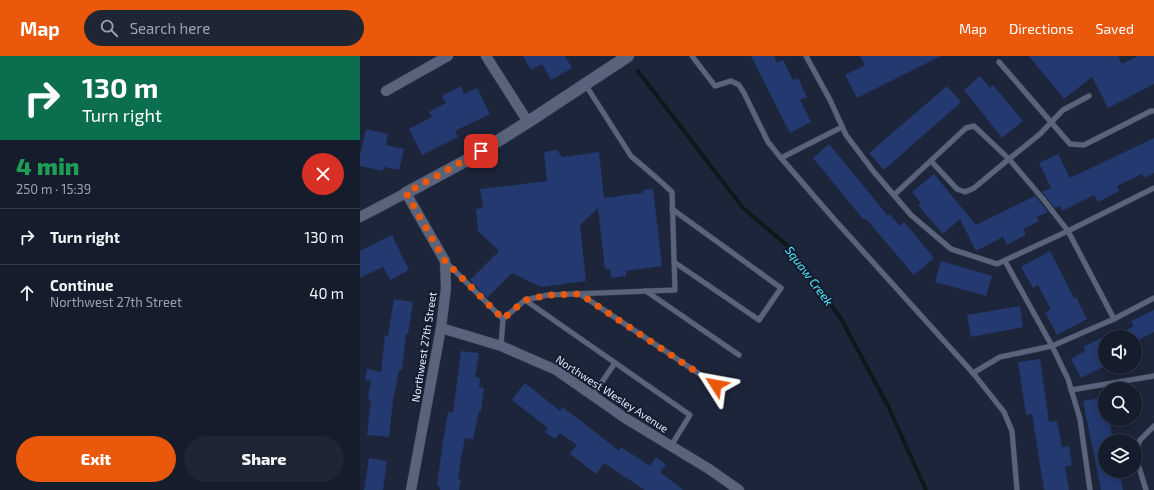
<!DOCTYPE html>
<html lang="en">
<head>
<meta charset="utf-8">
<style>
  :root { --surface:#151c2c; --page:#1e2534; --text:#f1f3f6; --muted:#9da1a9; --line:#343a48; --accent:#ea580c }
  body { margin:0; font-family:"Exo 2",sans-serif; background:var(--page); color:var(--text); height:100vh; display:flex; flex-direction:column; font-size:15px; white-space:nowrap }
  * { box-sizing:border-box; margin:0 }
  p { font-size:13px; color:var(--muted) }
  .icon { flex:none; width:22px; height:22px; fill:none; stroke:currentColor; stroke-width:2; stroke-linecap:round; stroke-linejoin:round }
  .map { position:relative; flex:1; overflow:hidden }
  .details { display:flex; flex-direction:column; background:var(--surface); width:360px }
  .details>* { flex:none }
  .banner { background:#0b6e4f; color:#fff; overflow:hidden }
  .controls { position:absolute; left:738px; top:274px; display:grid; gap:8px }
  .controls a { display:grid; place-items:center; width:44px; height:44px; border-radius:50%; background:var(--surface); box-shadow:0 2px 10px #0003,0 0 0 1px var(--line); font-size:20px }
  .pin { position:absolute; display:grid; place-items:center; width:34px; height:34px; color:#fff; margin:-17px; border-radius:8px; box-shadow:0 2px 6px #0006 }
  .me { position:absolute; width:44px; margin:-22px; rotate:304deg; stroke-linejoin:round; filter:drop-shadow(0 0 3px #0008) }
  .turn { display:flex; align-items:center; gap:14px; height:84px; padding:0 16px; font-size:18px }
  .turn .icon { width:52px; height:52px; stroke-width:2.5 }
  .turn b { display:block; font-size:28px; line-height:34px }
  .round { display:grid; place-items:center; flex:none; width:42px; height:42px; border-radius:21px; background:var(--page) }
  .overview { display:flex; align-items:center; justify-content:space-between; height:68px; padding:0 16px }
  h1 { font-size:24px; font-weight:800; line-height:30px; color:#1e9e55 }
  .button { display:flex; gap:8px; margin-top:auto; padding:8px 16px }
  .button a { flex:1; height:46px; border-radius:24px; background:var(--accent); color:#fff; font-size:16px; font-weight:800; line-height:46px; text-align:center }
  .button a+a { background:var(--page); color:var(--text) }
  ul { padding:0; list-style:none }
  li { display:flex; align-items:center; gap:12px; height:56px; padding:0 16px; border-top:1px solid var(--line) }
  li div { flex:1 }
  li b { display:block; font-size:15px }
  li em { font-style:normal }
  header { display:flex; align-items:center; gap:24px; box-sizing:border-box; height:56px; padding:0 20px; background:var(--accent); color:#fff }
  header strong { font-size:19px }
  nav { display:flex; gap:22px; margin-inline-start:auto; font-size:14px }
  .search { width:280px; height:36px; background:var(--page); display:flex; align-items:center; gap:10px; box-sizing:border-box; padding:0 14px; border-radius:22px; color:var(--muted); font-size:15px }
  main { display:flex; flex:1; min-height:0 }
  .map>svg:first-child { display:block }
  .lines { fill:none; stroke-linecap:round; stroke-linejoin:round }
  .stream { stroke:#0b191a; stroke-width:4 }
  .building { fill:#233970 }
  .lane-casing { stroke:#373e4f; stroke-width:6 }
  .street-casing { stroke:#373e4f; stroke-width:11 }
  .secondary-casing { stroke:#373e4f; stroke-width:13 }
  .lane { stroke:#59647c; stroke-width:5 }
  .street { stroke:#59647c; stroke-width:10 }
  .secondary { stroke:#59647c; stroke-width:12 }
  .route { stroke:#ea580c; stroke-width:7; stroke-dasharray:0 12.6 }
  .labels { text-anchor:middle; stroke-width:4; stroke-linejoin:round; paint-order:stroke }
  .street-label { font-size:11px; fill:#e2e9f7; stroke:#131c30 }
  .water-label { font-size:12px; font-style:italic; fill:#52eefb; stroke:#131c30 }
</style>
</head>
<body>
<header>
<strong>Map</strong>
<div class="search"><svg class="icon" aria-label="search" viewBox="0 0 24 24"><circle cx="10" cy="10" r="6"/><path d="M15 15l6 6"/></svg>Search here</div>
<nav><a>Map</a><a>Directions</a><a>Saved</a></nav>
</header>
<main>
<section class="details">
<div class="banner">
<div class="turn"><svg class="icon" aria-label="right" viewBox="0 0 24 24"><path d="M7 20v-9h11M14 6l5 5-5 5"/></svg><div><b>130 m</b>Turn right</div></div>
</div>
<div class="overview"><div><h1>4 min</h1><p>250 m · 15:39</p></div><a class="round" style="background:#d93025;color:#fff"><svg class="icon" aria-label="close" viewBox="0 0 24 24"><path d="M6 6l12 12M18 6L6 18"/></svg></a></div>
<ul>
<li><svg class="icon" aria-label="right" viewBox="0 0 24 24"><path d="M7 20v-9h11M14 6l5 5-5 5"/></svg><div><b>Turn right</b></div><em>130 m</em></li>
<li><svg class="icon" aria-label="ahead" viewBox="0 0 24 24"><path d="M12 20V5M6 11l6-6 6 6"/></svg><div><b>Continue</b><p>Northwest 27th Street</p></div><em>40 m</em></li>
</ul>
<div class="button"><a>Exit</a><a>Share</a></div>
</section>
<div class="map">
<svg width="794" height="434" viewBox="0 0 794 434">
  <rect width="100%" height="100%" fill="#1c253a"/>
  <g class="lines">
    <path class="stream" d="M278,15L383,152L429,191L480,261L528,350L566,434"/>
  </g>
  <g class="building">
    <path d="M163,0H205L212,12L191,24L182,8L171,14Z"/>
    <path d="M391,0H414L417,7L423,4L433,24L438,22L447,41L440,44L451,66L430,77Z"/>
    <path d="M500,0H581L497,42L485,19L505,9Z"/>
    <path d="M669,0H758L762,8L778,0H794V28L748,52L732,21L704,43Z"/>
    <path d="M620,20L630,32L633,29L663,65L642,82L604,34Z"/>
    <path d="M101,30L104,38L117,32L130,58L95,75L98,81L62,99L49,73L72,61L69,56L86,47L82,40Z"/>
    <path d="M587,30L601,46L524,114L509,97Z"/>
    <path d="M6,73L28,78L26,89L44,93L39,114L24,111L23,115L0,110V99Z"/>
    <path d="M794,82V117L784,122L782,118L757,130L759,135L738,146L734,139L702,155L700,150L695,152L682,136L691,132L679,107L698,98L710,122Z"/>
    <path d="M469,88L528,160L530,158L540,170L544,166L574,202L554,219L506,163L504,164L453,102Z"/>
    <path d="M197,94L202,101L239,96L244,142L283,137V134L293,133L302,210L266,215V220L251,222L250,213H245L238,152L220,169L226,225L181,231L152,217L127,242L110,224L139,195L118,175L116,153L123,152L120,133L187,125L184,96Z"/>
    <path d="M574,118L616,169L675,140L688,156L676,161L679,165L663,173L666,179L647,189L643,181L616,195L600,163L583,178L558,149L561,147L552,136Z"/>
    <path d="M32,179L49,214L30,224L23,211L0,222V195Z"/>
    <path d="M690,195L714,242L716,241L727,263L697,279L685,256L691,254L678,229L673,232L661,211Z"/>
    <path d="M581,205L632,220L626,240L575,226Z"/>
    <path d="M34,243L53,246L48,278L46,277L42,314H39L33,345L29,381L7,379L11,344L8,343L11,325L5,324L7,313L21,316L25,279L28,280Z"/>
    <path d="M660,250L663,271L611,281L607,259Z"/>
    <path d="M794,254V276L775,286V281H753L774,270L771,265Z"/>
    <path d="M745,280V310L721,322L711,303L725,295L723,291Z"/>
    <path d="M101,295L119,297L115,321L120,322L119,331L124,332L121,356L119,355L113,384L105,382L101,402L98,424H101L99,434H80V431L77,430L83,385L88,356L93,357Z"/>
    <path d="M680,303L689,366L697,365L702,391L709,390L712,409L705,411L709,434H684L672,358L666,359L658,306Z"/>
    <path d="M165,327L200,355L202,351L225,368L259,395L261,391L290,410L296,401L306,409L300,416L323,434H285L244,407L236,418L210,398L217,389L200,377L195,383L185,376L188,372L152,344Z"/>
    <path d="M745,341V363H749L753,385H745V415H760L763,434H741L723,345Z"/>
    <path d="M9,402L27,405L23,434H4Z"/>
  </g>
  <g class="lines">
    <defs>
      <g id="lane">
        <path d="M332,0L355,30L371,25L379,29L384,37L408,86L421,102"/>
        <path d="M446,0L470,44L486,79L514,116L551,159L591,193L637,208L708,175L794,132"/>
        <path d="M639,6L710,88L724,89L791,55H794"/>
        <path d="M482,71L421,102L473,162L613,317L644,356L652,375L657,434"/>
        <path d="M571,105L597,133L605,136L614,132L649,103L680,78L703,54L729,40"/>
        <path d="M534,139L606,72L614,70L649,103L683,143L708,175L754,263"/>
        <path d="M312,153L421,232L399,264L314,206"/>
        <path d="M85,205L143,263L141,290"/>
        <path d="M645,205L692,290L708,323L720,363L730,434"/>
        <path d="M286,235L379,299"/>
        <path d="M220,238L356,329"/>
        <path d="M165,244L330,359L311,390"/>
        <path d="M143,263L165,244L188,239L315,234L312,136L299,124L271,100L225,28"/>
        <path d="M613,317L640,301L692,290L754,263L794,242"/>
        <path d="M711,334L794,320"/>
        <path d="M233,339L255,307"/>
        <path d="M786,434L775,398L780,384L794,370"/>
      </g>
      <g id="street">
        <path d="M126,0L168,66"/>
        <path d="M26,35L88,0"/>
        <path d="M0,161L46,137L85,205L86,232L81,272L51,434"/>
        <path d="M81,272L141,290L196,314L265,362L349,413L379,434"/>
      </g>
      <path id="secondary" d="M46,137L109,103L168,66L268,0"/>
    </defs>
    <use href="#lane" class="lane-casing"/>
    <use href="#street" class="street-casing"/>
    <use href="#secondary" class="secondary-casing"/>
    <use href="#lane" class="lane"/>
    <use href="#street" class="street"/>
    <use href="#secondary" class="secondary"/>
  </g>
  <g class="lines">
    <path class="route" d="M121,95L46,137L85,205L143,263L165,244L188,239L220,238L356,329"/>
  </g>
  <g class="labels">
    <g class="street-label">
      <text transform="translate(64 291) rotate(-81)" y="4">Northwest 27th Street</text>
      <text transform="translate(252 338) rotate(33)" y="4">Northwest Wesley Avenue</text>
    </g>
    <g class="water-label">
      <text transform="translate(449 220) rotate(53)" y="4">Squaw Creek</text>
    </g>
  </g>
</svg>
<div class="controls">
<a><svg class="icon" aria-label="sound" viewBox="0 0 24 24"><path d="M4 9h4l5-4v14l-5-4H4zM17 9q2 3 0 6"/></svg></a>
<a><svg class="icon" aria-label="search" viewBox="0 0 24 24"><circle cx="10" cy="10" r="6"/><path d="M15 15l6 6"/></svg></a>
<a><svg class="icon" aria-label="layers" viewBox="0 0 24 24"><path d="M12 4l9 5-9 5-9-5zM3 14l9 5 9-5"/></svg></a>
</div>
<div class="pin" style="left:121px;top:95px;background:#d93025"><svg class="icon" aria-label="arrive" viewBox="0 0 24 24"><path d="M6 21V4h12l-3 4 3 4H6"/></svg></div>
<svg class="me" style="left:356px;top:329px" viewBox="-20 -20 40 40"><path d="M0-17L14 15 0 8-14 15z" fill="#ea580c" stroke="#fff" stroke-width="4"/></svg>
</div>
</main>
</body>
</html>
